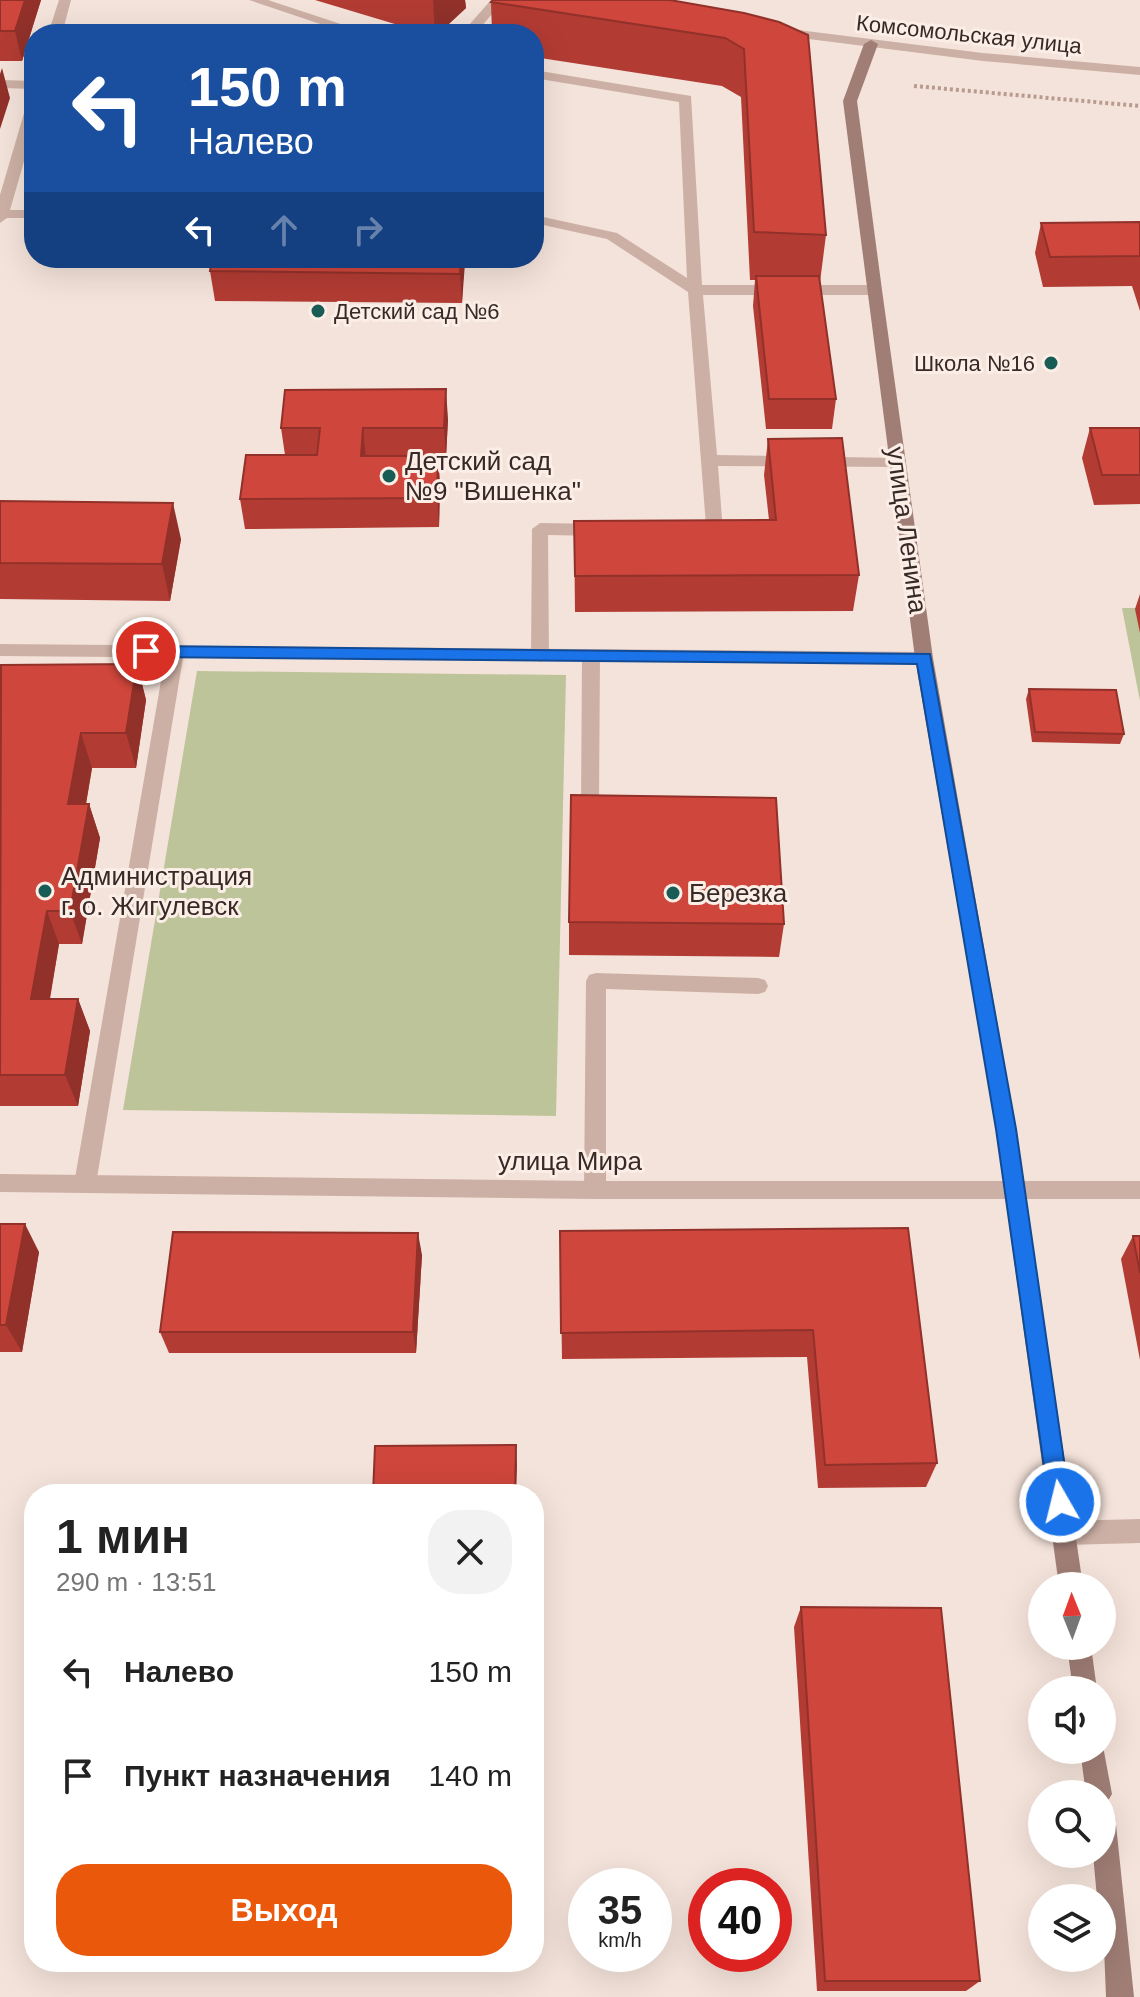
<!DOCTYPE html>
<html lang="ru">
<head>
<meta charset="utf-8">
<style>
  :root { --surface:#fff; --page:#f2f2f2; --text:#222; --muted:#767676; --accent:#ea580c }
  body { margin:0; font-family:Arial,sans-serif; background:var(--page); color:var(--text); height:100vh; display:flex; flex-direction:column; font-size:30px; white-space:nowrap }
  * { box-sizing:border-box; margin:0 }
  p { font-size:26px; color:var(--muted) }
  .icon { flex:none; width:44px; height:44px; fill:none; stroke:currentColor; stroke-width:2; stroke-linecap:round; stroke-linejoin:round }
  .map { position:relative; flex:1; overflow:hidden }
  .panel { position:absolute; left:24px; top:1484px; width:520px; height:488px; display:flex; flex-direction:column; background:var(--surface); border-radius:32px; box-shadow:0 8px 32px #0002 }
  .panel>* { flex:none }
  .guide { position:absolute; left:24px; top:24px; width:520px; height:244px; border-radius:32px; box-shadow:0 8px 32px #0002; background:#1a4fa0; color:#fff; overflow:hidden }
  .needle { width:52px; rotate:359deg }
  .controls { position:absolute; left:1028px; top:1572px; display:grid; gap:16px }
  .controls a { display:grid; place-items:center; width:88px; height:88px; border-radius:50%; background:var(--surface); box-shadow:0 8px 32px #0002; font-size:40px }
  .speed { position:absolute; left:568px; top:1868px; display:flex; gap:16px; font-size:40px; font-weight:700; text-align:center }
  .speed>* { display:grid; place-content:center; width:104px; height:104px; border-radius:50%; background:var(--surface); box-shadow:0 8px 32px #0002; line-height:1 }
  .speed small { font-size:20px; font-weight:400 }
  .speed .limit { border:12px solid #d22; background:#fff; color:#111 }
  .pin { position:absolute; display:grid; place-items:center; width:68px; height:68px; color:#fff; margin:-34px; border:4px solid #fff; border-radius:50%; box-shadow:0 2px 8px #0007 }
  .me { position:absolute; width:88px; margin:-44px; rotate:352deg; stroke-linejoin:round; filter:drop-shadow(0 0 6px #0008) }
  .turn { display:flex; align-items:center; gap:28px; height:168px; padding:0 32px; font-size:36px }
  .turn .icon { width:104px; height:104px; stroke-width:2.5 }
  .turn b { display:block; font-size:56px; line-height:68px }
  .lanes { display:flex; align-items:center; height:76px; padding:0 32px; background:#0003; justify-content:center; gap:40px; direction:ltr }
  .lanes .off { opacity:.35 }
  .round { display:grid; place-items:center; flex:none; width:84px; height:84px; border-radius:32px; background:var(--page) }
  .overview { display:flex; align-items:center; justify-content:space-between; height:136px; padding:0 32px }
  h1 { font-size:48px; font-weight:800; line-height:60px }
  .cta { display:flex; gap:16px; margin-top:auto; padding:16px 32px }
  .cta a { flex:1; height:92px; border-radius:32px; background:var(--accent); color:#fff; font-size:32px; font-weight:800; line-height:92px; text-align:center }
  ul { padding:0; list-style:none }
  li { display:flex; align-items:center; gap:24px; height:104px; padding:0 32px }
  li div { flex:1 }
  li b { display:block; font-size:30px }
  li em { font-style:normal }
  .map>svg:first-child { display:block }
  .green { fill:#bdc499 }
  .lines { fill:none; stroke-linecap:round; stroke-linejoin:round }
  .path { stroke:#b99a8f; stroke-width:4; stroke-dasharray:3 3; stroke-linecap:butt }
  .lane { fill:#cdb0a5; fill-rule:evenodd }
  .street { fill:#cdb0a5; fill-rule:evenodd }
  .secondary { fill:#a07e76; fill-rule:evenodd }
  .wall { fill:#b23c34 }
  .shaded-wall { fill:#91312a }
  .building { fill:#cf463c; stroke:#91312a; stroke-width:2 }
  .route { fill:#1a73e8; stroke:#114b97; stroke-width:2 }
  .poi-dot { fill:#195c55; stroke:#fbeee6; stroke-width:3 }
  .labels { text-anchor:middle; stroke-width:6; stroke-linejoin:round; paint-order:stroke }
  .far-street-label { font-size:22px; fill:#382927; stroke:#fbeee6 }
  .far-poi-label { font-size:22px; fill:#382927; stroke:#fbeee6; text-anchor:start }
  .poi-label { font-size:26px; fill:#382927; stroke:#fbeee6; text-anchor:start }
  .street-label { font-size:26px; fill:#382927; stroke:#fbeee6 }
</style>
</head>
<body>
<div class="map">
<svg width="1140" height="1997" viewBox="0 0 1140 1997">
  <rect width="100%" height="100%" fill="#f4e3da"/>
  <g class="green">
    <path d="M1122,608H1140V701Z"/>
    <path d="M197,671L566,675L556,1116L123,1110Z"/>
  </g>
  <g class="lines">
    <path class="path" d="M914,86L1140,106"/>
    <g class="lane">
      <path d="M59,0H71L62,34H48Z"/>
      <path d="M249,0H268L371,34H350Z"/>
      <path d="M491,0H504L475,34H461Z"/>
      <path d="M534,70L691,96L702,285H874L882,290L874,295H703L717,455L898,458L906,463L904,467L718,466L723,532L715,538L693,536L691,532L693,528L706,526L688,292L607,239L534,223V215L617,233L687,278L679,102L534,78Z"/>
      <path d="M0,80L34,81V89L0,88Z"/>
      <path d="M34,99V127L10,210H34V218H7L0,223V195L27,103Z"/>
      <path d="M540,523L599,524L607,530L599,536L548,535L549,656L540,662L531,656L532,529Z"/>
      <path d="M175,646L184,652L96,1184L93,1191L85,1193L77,1191L74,1184L166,652Z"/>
      <path d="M591,650L600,656L599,801L609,803L611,808L602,815L583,813L581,808L582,656Z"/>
      <path d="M596,973L758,978L765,980L768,986L765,992L758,994L606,989V1190L603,1197L595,1199L587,1197L584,1190L586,981L589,975Z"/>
      <path d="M1140,1519V1543L1064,1545L1056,1541L1052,1533L1056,1525L1064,1521Z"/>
    </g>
    <g class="street">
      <path d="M782,28L983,53L1140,67V75L983,61L777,35V29Z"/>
      <path d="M0,644L924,652L933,658L924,664L0,656Z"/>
      <path d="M0,1174L595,1181H1140V1199H595L0,1192Z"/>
    </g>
    <g class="secondary">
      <path d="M871,40L878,44L857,101L882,290L933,658L1016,1129L1083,1586H1059L996,1129L915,658L843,101L864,44Z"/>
      <path d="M1067,1646H1091L1097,1690H1073Z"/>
      <path d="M1102,1741L1112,1794L1106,1804L1111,1806L1115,1815L1134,1997H1106L1102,1898H1097L1093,1854H1102V1794H1086L1080,1750H1102Z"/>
    </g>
  </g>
  <g class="wall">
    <path d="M0,0H41L22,61H0Z"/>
    <path d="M315,0H465L466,8L438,34H428Z"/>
    <path d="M491,2L744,13L826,235L820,282L836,399L832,429H766L753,306L755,280H750L741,97L722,86L534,57V34H492Z"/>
    <path d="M1140,222V311L1132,286L1043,287L1035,253L1041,223Z"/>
    <path d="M212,258H464L462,303L215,301L210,271Z"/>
    <path d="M448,419L446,457H438L440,485L439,527L245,529L240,499L285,455L281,428Z"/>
    <path d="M1090,428H1140V504L1094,505L1082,458Z"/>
    <path d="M768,439L859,575L853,611L575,612L574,521L769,520L764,475Z"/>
    <path d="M0,501L181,539L170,601L0,599Z"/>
    <path d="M1140,594V633L1135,609Z"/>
    <path d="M137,664L146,700L136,768H92L86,804H89L100,838L82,944H59L50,999H78L90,1031L78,1106H0V668Z"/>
    <path d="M1029,689L1124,734L1120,744L1032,742L1026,699Z"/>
    <path d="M569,922L784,924L779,957L569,955Z"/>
    <path d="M0,1224L39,1252L22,1352H0Z"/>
    <path d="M908,1228L937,1463L926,1487L818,1488L807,1357L562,1359L560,1231Z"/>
    <path d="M1133,1236H1140V1360L1121,1259Z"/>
    <path d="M422,1255L416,1353H169L160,1332Z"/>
    <path d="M801,1607L980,1981L966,1991H817L794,1627Z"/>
  </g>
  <g class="shaded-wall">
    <path d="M25,0H41L22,61L15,31Z"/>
    <path d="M433,0H465L466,8L438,34H435Z"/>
    <path d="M2,68L10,98L0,129V74Z"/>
    <path d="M461,258H464L465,263L462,303L460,274Z"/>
    <path d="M446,389L448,419L446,457L444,428Z"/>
    <path d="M363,428L366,458L361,456Z"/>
    <path d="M438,456L440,485L439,527L437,498Z"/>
    <path d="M173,503L181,539L170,601L162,564Z"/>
    <path d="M137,664L146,700L136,768L126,733Z"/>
    <path d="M81,733L92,768L80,838L68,804Z"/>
    <path d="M89,804L100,838L82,944L70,911Z"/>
    <path d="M47,911L59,944L44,1031L31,999Z"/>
    <path d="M78,999L90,1031L78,1106L65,1075Z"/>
    <path d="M25,1224L39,1252L22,1352L6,1325Z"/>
    <path d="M418,1233L422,1255L416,1353L413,1332Z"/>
    <path d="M516,1445L517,1465L516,1494H515Z"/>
  </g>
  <g class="building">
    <path d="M0,0H25L15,31H0Z"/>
    <path d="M493,0H670L744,13L779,22L808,35L826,235L754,232L744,49L725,38L491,2Z"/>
    <path d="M1140,222V256L1050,257L1041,223Z"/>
    <path d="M212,258H461L460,274L210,271Z"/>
    <path d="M756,276H819L836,399H769Z"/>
    <path d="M446,389L444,428H363L361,456H438L437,498L240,499L246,455H317L320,428H281L285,390Z"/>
    <path d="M1090,428H1140V475H1102Z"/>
    <path d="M842,438L859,575L575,576L574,521L776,520L768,439Z"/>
    <path d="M0,501L173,503L162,564L0,563Z"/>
    <path d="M137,664L126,733H81L68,804H89L70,911H47L31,999H78L65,1075H0L1,665Z"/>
    <path d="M1029,689L1116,690L1124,734L1035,732Z"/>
    <path d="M571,795L776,798L784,924L569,922Z"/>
    <path d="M0,1224H25L6,1325H0Z"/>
    <path d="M908,1228L937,1463L825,1465L813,1330L561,1333L560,1231Z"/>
    <path d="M173,1232L418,1233L413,1332H160Z"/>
    <path d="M1133,1236H1140V1273Z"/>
    <path d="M516,1445L515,1494H373L375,1446Z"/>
    <path d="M801,1607L941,1608L980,1981H825Z"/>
  </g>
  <path class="route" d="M146,646L930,654L1016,1129L1070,1502L1067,1509L1060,1512L1052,1509L1049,1502L996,1129L917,664L146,657L138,651Z"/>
  <g class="poi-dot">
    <circle cx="318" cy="311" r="8"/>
    <circle cx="1051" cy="363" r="8"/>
    <circle cx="389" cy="476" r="8"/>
    <circle cx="45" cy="891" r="8"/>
    <circle cx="673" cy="893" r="8"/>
  </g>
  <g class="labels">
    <g class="far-street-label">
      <text transform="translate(969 34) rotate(6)" y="8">Комсомольская улица</text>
    </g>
    <g class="far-poi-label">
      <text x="334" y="319">Детский сад №6</text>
      <text x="1035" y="371" text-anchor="end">Школа №16</text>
    </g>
    <g class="poi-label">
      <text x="405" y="470">Детский сад<tspan x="405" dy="30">№9 "Вишенка"</tspan></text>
      <text x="61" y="885">Администрация<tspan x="61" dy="30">г. о. Жигулевск</tspan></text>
      <text x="689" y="902">Березка</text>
    </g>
    <g class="street-label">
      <text transform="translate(907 530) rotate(82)" y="9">улица Ленина</text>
      <text x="570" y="1170">улица Мира</text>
    </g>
  </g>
</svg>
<div class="controls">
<a><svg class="needle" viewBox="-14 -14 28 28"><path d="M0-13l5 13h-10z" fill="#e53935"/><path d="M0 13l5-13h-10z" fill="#767676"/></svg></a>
<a><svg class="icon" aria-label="sound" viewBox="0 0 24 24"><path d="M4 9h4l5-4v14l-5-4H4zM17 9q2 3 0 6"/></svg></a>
<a><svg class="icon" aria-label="search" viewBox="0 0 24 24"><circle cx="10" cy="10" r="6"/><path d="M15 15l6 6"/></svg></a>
<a><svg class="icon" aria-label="layers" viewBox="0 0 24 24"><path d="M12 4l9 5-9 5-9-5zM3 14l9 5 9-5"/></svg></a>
</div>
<div class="speed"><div>35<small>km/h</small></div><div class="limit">40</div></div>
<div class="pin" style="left:146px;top:651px;background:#d93025"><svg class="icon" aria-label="arrive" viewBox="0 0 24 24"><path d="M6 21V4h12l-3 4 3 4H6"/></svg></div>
<svg class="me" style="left:1060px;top:1502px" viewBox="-20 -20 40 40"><circle r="17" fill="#1a73e8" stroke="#fff" stroke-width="3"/><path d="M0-11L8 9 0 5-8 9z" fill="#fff"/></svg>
<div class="guide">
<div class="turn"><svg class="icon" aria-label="left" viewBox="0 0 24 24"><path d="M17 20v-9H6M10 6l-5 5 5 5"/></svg><div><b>150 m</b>Налево</div></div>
<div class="lanes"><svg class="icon" aria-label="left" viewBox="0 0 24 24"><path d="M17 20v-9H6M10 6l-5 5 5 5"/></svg><svg class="icon off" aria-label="ahead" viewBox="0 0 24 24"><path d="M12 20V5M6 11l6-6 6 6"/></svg><svg class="icon off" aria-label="right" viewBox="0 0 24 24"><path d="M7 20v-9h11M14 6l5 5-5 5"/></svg></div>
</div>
<section class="panel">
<div class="overview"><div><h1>1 мин</h1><p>290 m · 13:51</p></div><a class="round"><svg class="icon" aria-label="close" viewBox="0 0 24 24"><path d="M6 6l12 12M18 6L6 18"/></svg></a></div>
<ul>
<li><svg class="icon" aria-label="left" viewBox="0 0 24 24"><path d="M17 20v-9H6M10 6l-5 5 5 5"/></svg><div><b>Налево</b></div><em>150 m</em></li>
<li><svg class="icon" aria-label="arrive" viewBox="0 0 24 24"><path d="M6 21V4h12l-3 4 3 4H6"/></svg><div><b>Пункт назначения</b></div><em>140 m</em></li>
</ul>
<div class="cta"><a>Выход</a></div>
</section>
</div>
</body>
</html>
